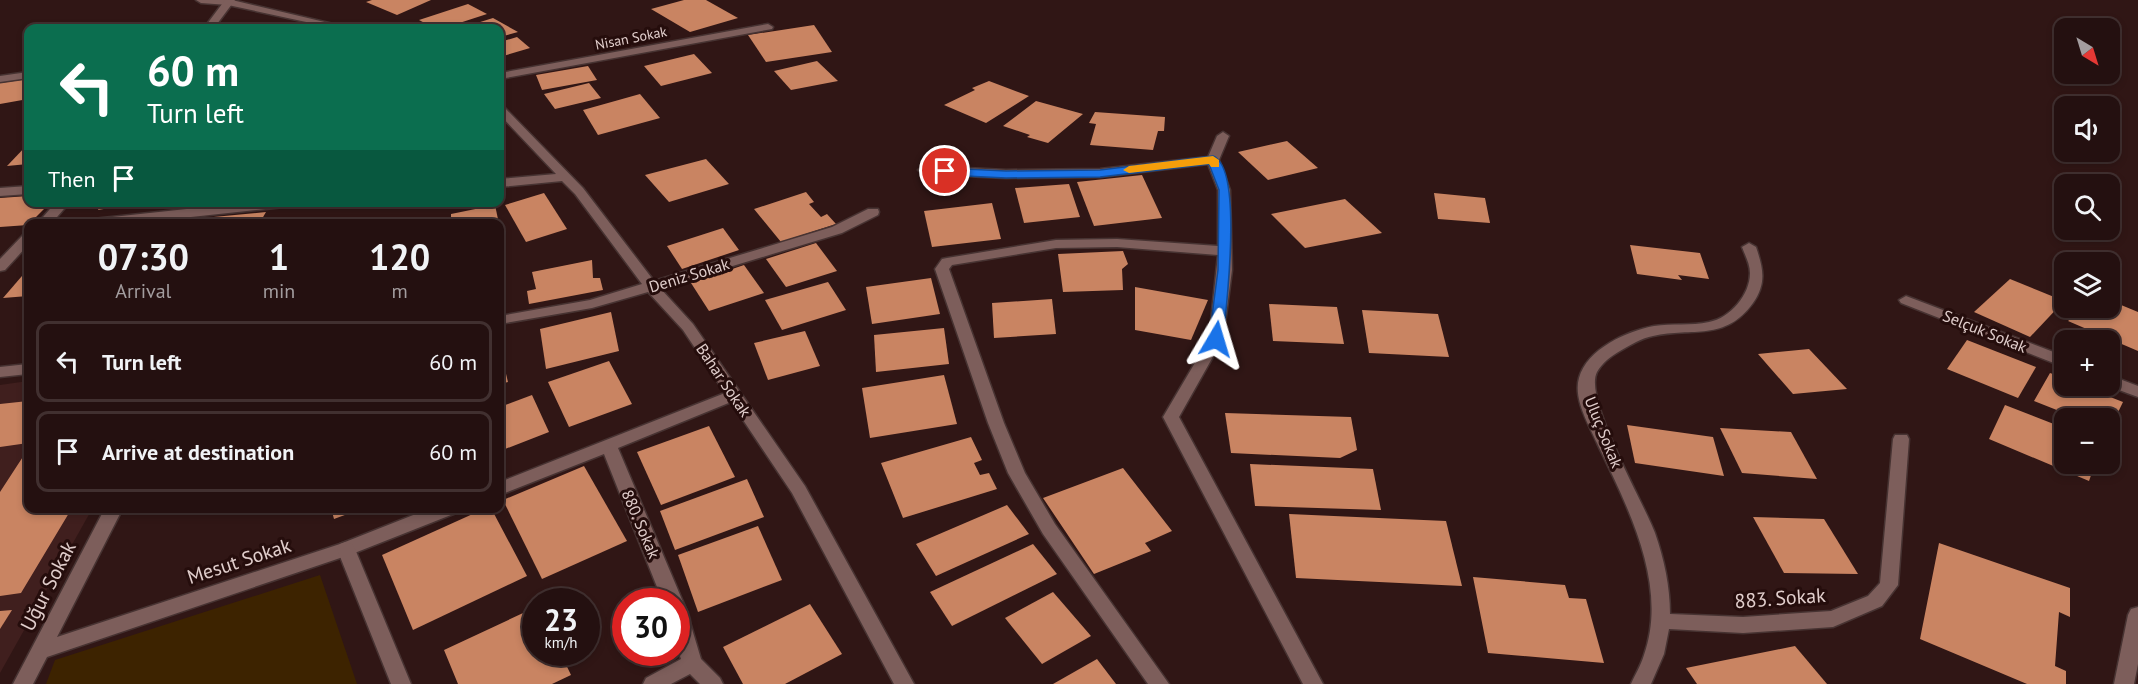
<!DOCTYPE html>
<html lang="en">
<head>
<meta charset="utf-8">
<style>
  :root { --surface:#241010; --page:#2c1919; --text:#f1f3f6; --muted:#a39d9f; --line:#413030 }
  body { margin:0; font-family:"PT Sans",sans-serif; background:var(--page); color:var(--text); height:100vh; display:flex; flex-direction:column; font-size:22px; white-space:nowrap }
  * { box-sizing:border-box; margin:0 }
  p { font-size:20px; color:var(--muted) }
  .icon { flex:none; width:33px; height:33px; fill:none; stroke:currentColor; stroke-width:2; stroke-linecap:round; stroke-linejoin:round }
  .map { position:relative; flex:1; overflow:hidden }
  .sheet { position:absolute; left:24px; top:219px; width:480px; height:294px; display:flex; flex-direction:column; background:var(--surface); border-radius:12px; box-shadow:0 3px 9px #0003,0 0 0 2px var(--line) }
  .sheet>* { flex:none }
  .banner { position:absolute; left:24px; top:24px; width:480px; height:183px; border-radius:12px; box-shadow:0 3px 9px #0003,0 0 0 2px var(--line); background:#0b6e4f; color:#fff; overflow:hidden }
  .needle { width:39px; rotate:142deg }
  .fabs { position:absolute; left:2054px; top:18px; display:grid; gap:12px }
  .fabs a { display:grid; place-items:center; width:66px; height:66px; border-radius:12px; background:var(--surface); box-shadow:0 3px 9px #0003,0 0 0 2px var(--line); font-size:30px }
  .speed { position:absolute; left:522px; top:588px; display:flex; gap:12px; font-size:30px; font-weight:700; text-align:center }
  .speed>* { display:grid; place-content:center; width:78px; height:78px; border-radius:50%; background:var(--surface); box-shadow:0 3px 9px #0003,0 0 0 2px var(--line); line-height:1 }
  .speed small { font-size:15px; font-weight:400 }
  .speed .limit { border:9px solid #d22; background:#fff; color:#111 }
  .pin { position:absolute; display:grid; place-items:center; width:51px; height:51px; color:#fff; margin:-26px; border:3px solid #fff; border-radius:50%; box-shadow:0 2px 6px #0007 }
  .me { position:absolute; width:66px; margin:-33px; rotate:7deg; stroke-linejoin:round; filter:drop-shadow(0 0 4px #0008) }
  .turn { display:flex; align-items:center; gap:21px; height:126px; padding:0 24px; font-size:27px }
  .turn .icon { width:78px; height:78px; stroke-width:2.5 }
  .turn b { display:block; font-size:42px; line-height:51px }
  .then { display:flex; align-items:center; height:57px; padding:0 24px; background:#0003; gap:12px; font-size:22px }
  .eta { display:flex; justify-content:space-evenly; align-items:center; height:102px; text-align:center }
  .eta b { font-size:36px; font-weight:700; line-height:42px }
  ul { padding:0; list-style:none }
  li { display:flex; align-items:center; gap:18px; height:81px; margin:0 12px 9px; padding:0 12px; border:3px solid var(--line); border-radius:12px }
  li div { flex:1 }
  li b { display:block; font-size:22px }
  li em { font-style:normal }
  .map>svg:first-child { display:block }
  .built { fill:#401f1e }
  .green { fill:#3d2300 }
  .building { fill:#c98462 }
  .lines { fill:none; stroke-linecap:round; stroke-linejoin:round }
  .minor-casing { stroke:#473332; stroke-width:3 }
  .tertiary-casing { stroke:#473332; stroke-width:3 }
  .minor { fill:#7d5e5b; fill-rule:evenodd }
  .tertiary { fill:#7d5e5b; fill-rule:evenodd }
  .route { fill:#1a73e8; stroke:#114b97; stroke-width:1.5 }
  .slow { fill:#f59e0b }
  .labels { text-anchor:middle; stroke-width:6; stroke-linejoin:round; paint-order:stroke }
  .far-street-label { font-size:14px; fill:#e1cecc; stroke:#250d0c }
  .street-label { font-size:16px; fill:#e1cecc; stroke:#250d0c }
  .near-street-label { font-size:20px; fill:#e1cecc; stroke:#250d0c }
</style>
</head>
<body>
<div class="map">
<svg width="2138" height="684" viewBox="0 0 2138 684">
  <rect width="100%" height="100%" fill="#301615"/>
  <path class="built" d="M28,381V508L92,509L0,673V385Z"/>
  <path class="green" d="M320,575L357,684H46L55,660Z"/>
  <g class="building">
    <path d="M372,0H431L397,15L366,2Z"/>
    <path d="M684,0H706L738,18L690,32L651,9Z"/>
    <path d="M468,4L487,14L444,28H434L419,20Z"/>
    <path d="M493,18L518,32L500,37V28H461Z"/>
    <path d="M814,25L832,52L766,62L748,35Z"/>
    <path d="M517,37L530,48L500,57V42Z"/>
    <path d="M694,54L712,73L661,86L644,66Z"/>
    <path d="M817,61L838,81L791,90L774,71Z"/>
    <path d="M588,66L597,80L542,90L536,75Z"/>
    <path d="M28,79V99L0,104V83Z"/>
    <path d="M989,81L1029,96L986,123L944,105L975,90L972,88Z"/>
    <path d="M589,83L601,98L555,109L544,94Z"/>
    <path d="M640,94L660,118L598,135L583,110Z"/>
    <path d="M1036,101L1083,114L1048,143L1027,137L1030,135L1003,126Z"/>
    <path d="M1095,112L1165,117L1164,131H1158L1153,150L1090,145L1096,124L1089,123Z"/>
    <path d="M1287,141L1318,168L1268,180L1238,152Z"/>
    <path d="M28,144V164L7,166Z"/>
    <path d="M706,159L729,184L669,202L645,175Z"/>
    <path d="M1142,175L1162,218L1094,226L1077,182Z"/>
    <path d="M1069,184L1080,217L1024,223L1015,188Z"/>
    <path d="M806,192L814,202L809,204L821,217L827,214L836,224L781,242L754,209Z"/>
    <path d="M544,193L567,229L526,242L505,205Z"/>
    <path d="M1434,193L1485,198L1490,223L1438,219Z"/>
    <path d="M28,196V202H51L28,225L0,227V198Z"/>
    <path d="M1345,199L1382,233L1305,248L1271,214Z"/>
    <path d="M102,202H132V204L98,210Z"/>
    <path d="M992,203L1001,239L932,247L924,211Z"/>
    <path d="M495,205L499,224H451V214Z"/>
    <path d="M266,212L259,224H199L203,218Z"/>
    <path d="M328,219L325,224H298V222Z"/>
    <path d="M723,228L739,250L682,269L667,246Z"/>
    <path d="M816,243L837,271L786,287L766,259Z"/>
    <path d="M1630,245L1700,253L1709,279L1678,275L1682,280L1637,274Z"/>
    <path d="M1123,251L1128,264L1122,269L1123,290L1063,292L1058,254Z"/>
    <path d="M592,260L593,278H600L603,290L529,304L527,291L536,289L532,272Z"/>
    <path d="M744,265L764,293L709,311L691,283Z"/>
    <path d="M28,269V296L3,298Z"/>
    <path d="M931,278L940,314L872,324L866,287Z"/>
    <path d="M2010,279L2064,301L2030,337L1974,312Z"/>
    <path d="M828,282L846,310L782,330L765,300Z"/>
    <path d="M1135,287L1208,300L1191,340L1135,330Z"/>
    <path d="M1052,299L1056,334L994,338L992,303Z"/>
    <path d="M2109,300L2138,312V351L2068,321L2082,308H2109Z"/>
    <path d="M1269,304L1337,307L1344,344L1273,341Z"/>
    <path d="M1362,310L1438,314L1449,357L1369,353Z"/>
    <path d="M611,312L619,351L546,369L540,329Z"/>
    <path d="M944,328L949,364L876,372L874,335Z"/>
    <path d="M805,331L820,366L768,380L754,343Z"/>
    <path d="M1967,340L2036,367L2018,398L1947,369Z"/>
    <path d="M500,349L508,382L500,384Z"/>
    <path d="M1809,349L1847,389L1793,394L1758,354Z"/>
    <path d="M609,361L632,404L569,427L548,382Z"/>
    <path d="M2050,373L2064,378V386H2082L2123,402L2109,431V418H2077L2034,401Z"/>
    <path d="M944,375L957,424L870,438L862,388Z"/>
    <path d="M532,395L549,432L500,451V407Z"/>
    <path d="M28,401V443L0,447V404Z"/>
    <path d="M2005,405L2064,428V464H2095L2089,481L1989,439Z"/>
    <path d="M1225,413L1351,417L1357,450L1340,458L1231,453Z"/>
    <path d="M1627,425L1713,437L1724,476L1635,463Z"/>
    <path d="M709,426L735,477L661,505L637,452Z"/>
    <path d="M1720,428L1791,432L1817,479L1742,473Z"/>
    <path d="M971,437L982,460L974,463L980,475L989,473L997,489L903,518L881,463Z"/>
    <path d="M28,449V508H72L21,593L0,596V492Z"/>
    <path d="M1250,464L1373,469L1381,510L1255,506Z"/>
    <path d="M584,466L627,541L542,579L503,500Z"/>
    <path d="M1123,468L1172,531L1145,543L1151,551L1094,574L1043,498Z"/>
    <path d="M747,479L764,517L675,550L660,511Z"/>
    <path d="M1007,505L1029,534L936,576L916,544Z"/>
    <path d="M331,508H361V509L334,519Z"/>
    <path d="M486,508H491L527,576L413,630L382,555Z"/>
    <path d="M1289,514L1446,521L1462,586L1296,578Z"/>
    <path d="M1753,517L1824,519L1858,574L1784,573Z"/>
    <path d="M758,526L782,580L698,612L678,555Z"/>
    <path d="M1939,543L2070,588V617L2059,612L2055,666L2066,671V684H2027L1920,639Z"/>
    <path d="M1033,544L1057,574L952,626L930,592Z"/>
    <path d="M1473,577L1565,585L1569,598L1586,599L1604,663L1488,653Z"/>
    <path d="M1053,592L1091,636L1042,664L1005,618Z"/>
    <path d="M810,604L842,654L785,684H743L723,647Z"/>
    <path d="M536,607V652H560L571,675L552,684H458L444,650Z"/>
    <path d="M12,610L0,629V611Z"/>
    <path d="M1795,646L1827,684H1697L1686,668Z"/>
    <path d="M1097,659L1116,684H1053Z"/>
  </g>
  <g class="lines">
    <defs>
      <g id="minor">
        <path d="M196,0H232L350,28H334L228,5L201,3Z"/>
        <path d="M768,24L773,27L772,29L500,79V73Z"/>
        <path d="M28,72V78L0,82V76Z"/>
        <path d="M500,106L504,107L583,188L654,281L832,227L868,209H878L879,212L878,215L842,233L660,288L693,324L805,486L914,684H894L792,493L731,402L618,448L686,609L701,659L720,678L723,684H700L690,674L671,684H643L646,678L681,659L676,644V602H663L604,454L500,495V482L725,393L683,330L648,292L592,308L500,324V316L590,300L642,284L575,194L562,181L500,187V179L556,174L500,115Z"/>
        <path d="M1223,132L1229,136L1219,160L1230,190L1232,270L1223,339L1179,417L1323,684H1303L1163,417L1209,339L1218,255L1117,247L1056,248L952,265L949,269L1004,423L1025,473L1055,524L1169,684H1148L1043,534L1008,473L988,423L935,269L942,259L947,258L1056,240L1117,239L1218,246V190L1208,164L1100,177L1006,178L924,174L918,170L924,166L1006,170L1100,169L1208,157L1217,136Z"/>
        <path d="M28,186V194L0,196V188Z"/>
        <path d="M252,202H299L293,206L126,224H78L84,220Z"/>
        <path d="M1749,243L1756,247C1763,268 1767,283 1753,303C1725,342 1693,327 1653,336C1642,338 1630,345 1620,351C1611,356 1602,363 1597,372C1583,399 1643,501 1655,533C1664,559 1670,586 1670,614L1743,617L1831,611L1868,596L1880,583L1893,439L1895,435H1907L1909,439L1898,585L1882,606L1833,627L1743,633L1669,629L1664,654L1651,684H1631C1635,675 1641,665 1644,655C1669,584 1627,506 1597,443C1589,425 1573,399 1579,378C1587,349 1627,331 1654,326C1672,323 1691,326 1709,322C1730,318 1750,295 1750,273C1750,264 1745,255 1742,247Z"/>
        <path d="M1906,296L2064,356V367L1901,303L1899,300Z"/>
        <path d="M28,364V374L0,377V367Z"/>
        <path d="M2109,375L2138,386V397L2108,386Z"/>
        <path d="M105,508H123L57,637L340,544L431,508H459L456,513L352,554L47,657L33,684H13Z"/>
        <path d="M2138,607V664L2134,684H2114L2128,615L2131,609Z"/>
      </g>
      <g id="tertiary">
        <path d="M225,0H235L214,28H204Z"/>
        <path d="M56,202H70L51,224H37Z"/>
        <path d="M28,234V245L5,270L0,271V259L23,235Z"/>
        <path d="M346,542L352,544L355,549L411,684H391L337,549L340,544Z"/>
      </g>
    </defs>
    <use href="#minor" class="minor-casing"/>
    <use href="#tertiary" class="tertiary-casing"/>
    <use href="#minor" class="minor"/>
    <use href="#tertiary" class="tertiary"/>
  </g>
  <path class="route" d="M1213,156C1244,168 1226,310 1223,339L1216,343L1209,339L1218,270L1219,190L1209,164L1100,177L1006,178L945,175L939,171L945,168L1006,171L1100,170Z"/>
  <path class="slow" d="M1213,156L1219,160V167H1211L1209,164L1129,173L1123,170L1129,166Z"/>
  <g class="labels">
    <g class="far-street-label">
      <text transform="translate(631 38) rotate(-11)" y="5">Nisan Sokak</text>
    </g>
    <g class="street-label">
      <text transform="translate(689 275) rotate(-17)" y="6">Deniz Sokak</text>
      <text transform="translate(1985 331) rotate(22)" y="6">Selçuk Sokak</text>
      <text transform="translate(724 380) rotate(56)" y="6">Bahar Sokak</text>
      <text transform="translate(1604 432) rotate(68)" y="6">Uluç Sokak</text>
      <text transform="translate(641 524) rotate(67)" y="6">880. Sokak</text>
    </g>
    <g class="near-street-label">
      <text transform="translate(239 561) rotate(-18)" y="7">Mesut Sokak</text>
      <text transform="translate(48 586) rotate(-63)" y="7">Uğur Sokak</text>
      <text transform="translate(1780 598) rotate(-4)" y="7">883. Sokak</text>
    </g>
  </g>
</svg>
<div class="fabs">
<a><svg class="needle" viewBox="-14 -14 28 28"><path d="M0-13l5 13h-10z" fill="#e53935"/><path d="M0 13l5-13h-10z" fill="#a39d9f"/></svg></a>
<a><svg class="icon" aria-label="sound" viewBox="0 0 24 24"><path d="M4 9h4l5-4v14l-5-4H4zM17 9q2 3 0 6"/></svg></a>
<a><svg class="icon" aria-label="search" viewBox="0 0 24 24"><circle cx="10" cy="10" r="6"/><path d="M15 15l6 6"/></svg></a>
<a><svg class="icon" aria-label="layers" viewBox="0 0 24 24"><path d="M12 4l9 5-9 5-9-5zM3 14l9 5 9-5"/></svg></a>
<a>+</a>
<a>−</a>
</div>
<div class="speed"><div>23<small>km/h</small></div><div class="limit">30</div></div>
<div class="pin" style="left:945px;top:171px;background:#d93025"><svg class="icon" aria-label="arrive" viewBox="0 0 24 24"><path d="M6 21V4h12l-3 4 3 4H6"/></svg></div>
<svg class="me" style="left:1216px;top:339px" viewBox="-20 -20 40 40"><path d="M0-17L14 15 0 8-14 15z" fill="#1a73e8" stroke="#fff" stroke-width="4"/></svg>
<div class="banner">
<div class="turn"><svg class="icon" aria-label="left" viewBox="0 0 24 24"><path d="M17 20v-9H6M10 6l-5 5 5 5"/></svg><div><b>60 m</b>Turn left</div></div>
<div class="then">Then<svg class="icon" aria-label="arrive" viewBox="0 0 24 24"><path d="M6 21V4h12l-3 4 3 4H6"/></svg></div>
</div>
<section class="sheet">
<div class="eta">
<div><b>07:30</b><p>Arrival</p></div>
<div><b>1</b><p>min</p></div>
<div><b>120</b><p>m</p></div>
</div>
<ul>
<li><svg class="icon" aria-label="left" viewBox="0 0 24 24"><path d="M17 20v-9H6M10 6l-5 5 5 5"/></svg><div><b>Turn left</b></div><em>60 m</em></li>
<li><svg class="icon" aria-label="arrive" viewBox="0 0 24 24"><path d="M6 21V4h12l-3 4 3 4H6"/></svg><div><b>Arrive at destination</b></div><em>60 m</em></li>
</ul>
</section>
</div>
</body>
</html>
